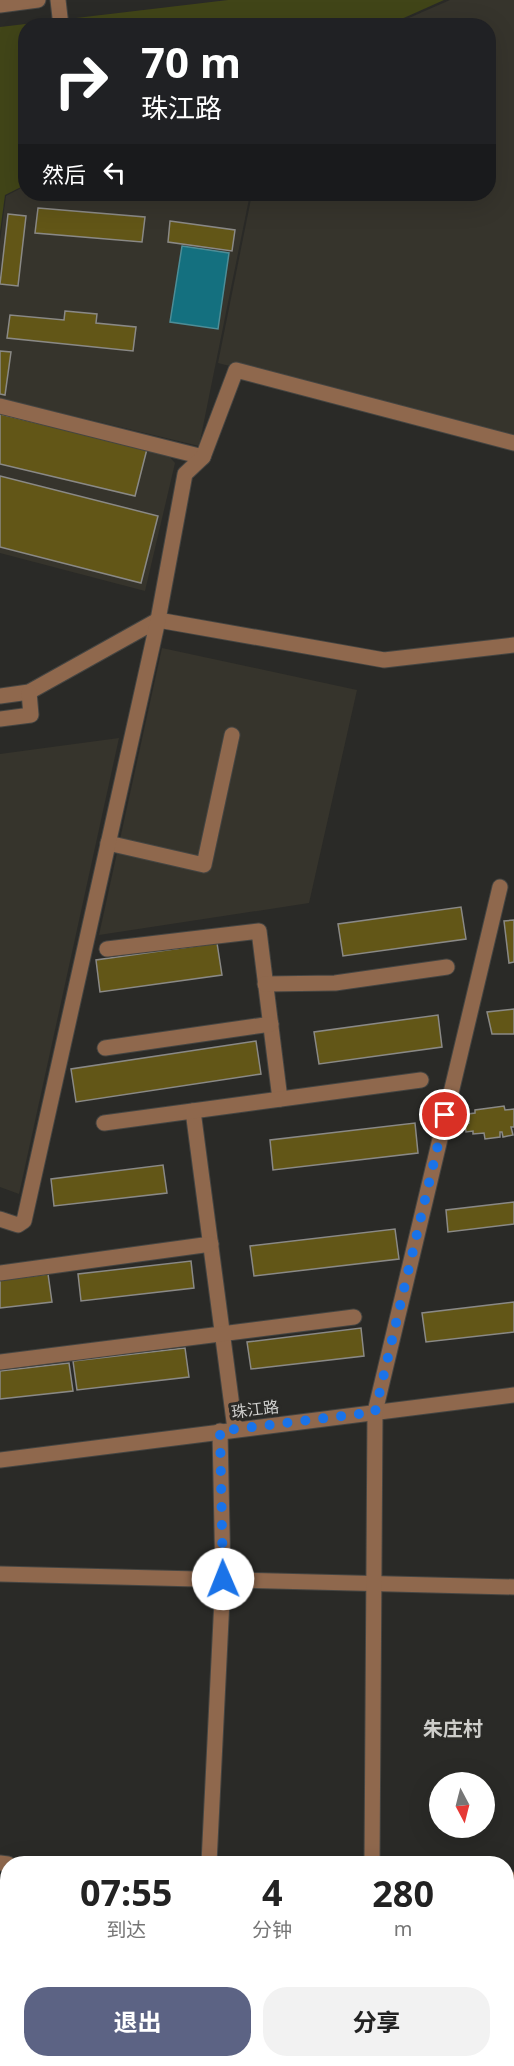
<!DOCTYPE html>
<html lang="zh">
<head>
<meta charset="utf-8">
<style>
  :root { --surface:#fff; --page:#f2f2f2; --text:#222; --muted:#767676; --accent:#5c6384 }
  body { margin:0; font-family:"Noto Sans","Noto Sans SC",sans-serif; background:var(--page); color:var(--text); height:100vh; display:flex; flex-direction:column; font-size:22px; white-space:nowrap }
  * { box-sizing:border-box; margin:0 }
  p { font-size:20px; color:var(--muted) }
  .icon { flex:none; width:33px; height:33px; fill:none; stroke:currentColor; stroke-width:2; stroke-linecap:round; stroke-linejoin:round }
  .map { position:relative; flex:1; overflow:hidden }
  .side { position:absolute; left:0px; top:1856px; width:514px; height:212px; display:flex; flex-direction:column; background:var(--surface); border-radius:24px 24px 0 0; box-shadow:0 6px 24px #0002 }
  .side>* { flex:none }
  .guide { position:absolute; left:18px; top:18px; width:478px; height:183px; border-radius:24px; box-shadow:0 6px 24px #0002; background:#202124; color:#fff; overflow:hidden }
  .needle { width:39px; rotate:173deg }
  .controls { position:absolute; left:429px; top:1772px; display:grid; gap:12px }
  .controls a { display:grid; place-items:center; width:66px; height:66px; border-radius:50%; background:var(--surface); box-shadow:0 6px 24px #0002; font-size:30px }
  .pin { position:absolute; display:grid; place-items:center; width:51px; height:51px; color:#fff; margin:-26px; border:3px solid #fff; border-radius:50%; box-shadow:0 2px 6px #0007 }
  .me { position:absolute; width:66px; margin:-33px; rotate:359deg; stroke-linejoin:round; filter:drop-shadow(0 0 4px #0008) }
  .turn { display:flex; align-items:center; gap:21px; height:126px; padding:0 24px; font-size:27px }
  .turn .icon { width:78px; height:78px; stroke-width:2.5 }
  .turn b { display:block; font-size:42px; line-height:51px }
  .then { display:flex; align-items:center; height:57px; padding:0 24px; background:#0003; gap:12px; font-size:22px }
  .eta { display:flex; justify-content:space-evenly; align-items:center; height:102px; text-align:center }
  .eta b { font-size:36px; font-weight:700; line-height:42px }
  .primary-button { display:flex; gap:12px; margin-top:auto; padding:12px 24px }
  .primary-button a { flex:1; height:69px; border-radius:24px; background:var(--accent); color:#fff; font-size:24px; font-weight:700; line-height:69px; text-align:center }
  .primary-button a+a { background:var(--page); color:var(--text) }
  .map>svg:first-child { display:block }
  .built { fill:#36342c }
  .green { fill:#414518 }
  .water { fill:#14707f; stroke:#4d8d97; stroke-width:1.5 }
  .building { fill:#625617; stroke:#8a8986; stroke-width:1.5 }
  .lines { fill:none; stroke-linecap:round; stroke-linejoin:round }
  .minor-casing { stroke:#454542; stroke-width:17 }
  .major-casing { stroke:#454542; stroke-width:17 }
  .minor { stroke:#8f684d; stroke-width:15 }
  .major { stroke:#f5a46b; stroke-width:15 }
  .route { stroke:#1a73e8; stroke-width:10; stroke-dasharray:0 18 }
  .labels { text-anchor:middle; stroke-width:6; stroke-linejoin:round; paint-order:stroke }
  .street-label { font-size:16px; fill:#d1d1cf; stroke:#2a2a27 }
  .quarter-label { font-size:20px; font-weight:bold; fill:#cdcdca; stroke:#2a2a27 }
</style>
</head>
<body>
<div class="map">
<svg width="514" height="2066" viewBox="0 0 514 2066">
  <rect width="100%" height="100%" fill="#2a2a27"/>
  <g class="built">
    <path d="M450,0H514V438L218,363L252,194H489V26L393,25Z"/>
    <path d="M25,186L26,194H250L199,446L0,398V241L6,196Z"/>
    <path d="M0,411L166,453L175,463L145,591L0,553Z"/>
    <path d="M162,648L357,690L309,903L99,935Z"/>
    <path d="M119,738L19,1194L0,1187V754Z"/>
  </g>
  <path class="green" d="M228,0H444L388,25L26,26L25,185L5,195L0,232V27Z"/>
  <path class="water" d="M182,246L229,253L218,329L170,322Z"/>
  <g class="building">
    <path d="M38,208L145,217L142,242L35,233Z"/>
    <path d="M8,214L26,216L18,286L0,284Z"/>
    <path d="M170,221L235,230L232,251L168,242Z"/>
    <path d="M65,311L97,314L96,323L136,327L133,351L7,338L10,315L64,320Z"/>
    <path d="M0,351L11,352L5,395L0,394Z"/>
    <path d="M0,414L147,449L135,496L0,464Z"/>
    <path d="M0,476L158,516L141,583L0,547Z"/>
    <path d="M461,907L466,939L343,956L338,924Z"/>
    <path d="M514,920V962L509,963L504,921Z"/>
    <path d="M217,943L222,975L100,992L96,960Z"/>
    <path d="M514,1009V1034H492L487,1012Z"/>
    <path d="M438,1015L442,1047L319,1064L314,1032Z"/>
    <path d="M256,1041L261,1074L76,1102L71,1069Z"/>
    <path d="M504,1106L505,1110L514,1109V1127H511L513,1135L503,1137L502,1132H500V1137L485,1139L484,1133L473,1134V1131L466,1132L465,1124L469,1123L468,1114L475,1113V1110Z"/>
    <path d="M415,1123L418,1153L273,1170L270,1140Z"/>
    <path d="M163,1165L167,1193L54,1206L51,1179Z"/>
    <path d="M514,1202V1224L448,1232L446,1210Z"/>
    <path d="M395,1229L399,1259L254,1276L250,1246Z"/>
    <path d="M191,1261L194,1288L81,1301L78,1274Z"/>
    <path d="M48,1274L52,1302L0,1308V1280Z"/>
    <path d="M514,1302V1332L426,1342L422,1313Z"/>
    <path d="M361,1328L364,1356L251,1369L247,1342Z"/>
    <path d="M185,1348L189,1377L77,1390L73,1361Z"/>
    <path d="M69,1363L73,1391L0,1399V1371Z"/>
    <path d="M514,1919V1948L507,1949V1920Z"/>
    <path d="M0,1953H8V2001L0,2002Z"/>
  </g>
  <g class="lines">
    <defs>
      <g id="minor">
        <path d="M58,0L61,26"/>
        <path d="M0,5L38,0"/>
        <path d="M0,406L203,457"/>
        <path d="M0,696L29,692L158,620L384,660L514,645"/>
        <path d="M0,719L31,715L29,692"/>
        <path d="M108,843L204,865L232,735"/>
        <path d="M107,949L259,931L280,1099"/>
        <path d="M265,984L335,983L447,967"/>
        <path d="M105,1048L271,1024"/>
        <path d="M193,1111L235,1429"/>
        <path d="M104,1123L421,1080"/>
        <path d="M0,1219L18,1225L24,1221L158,620L185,474L203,457L236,370L514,443"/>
        <path d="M0,1273L211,1244"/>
        <path d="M0,1362L354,1317"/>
        <path d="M0,1460L514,1395"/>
        <path d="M0,1574L514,1587"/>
        <path d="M0,1863L8,1864"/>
        <path d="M209,1863L223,1579L220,1431"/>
        <path d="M372,1863L375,1412L500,887"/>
        <path d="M507,1880H514"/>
      </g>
      <g id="major">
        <path d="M507,2053L514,2052"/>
        <path d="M407,2066L456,2060"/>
      </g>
    </defs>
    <use href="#minor" class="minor-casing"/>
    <use href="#major" class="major-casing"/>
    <use href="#minor" class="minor"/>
    <use href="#major" class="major"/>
  </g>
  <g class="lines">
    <path class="route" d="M223,1579L220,1431L375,1412L445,1115"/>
  </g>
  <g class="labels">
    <g class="street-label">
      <text transform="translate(255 1409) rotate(-7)" y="6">珠江路</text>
    </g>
    <g class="quarter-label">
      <text x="453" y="1736">朱庄村</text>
    </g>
  </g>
</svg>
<div class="controls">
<a><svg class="needle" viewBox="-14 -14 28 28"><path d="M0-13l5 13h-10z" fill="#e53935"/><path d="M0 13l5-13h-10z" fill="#767676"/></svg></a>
</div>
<div class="pin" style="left:445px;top:1115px;background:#d93025"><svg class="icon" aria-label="arrive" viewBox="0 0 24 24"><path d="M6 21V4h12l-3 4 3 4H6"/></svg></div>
<svg class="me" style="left:223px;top:1579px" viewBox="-20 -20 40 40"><circle r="19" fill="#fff"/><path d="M0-13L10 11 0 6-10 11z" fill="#1a73e8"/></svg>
<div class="guide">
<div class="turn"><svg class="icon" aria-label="right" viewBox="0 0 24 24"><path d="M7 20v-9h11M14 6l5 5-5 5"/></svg><div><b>70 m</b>珠江路</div></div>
<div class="then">然后<svg class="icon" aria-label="left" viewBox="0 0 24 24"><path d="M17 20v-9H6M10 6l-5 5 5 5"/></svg></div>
</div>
<section class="side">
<div class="eta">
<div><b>07:55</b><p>到达</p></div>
<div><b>4</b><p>分钟</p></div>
<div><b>280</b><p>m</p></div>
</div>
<div class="primary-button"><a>退出</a><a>分享</a></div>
</section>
</div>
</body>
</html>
